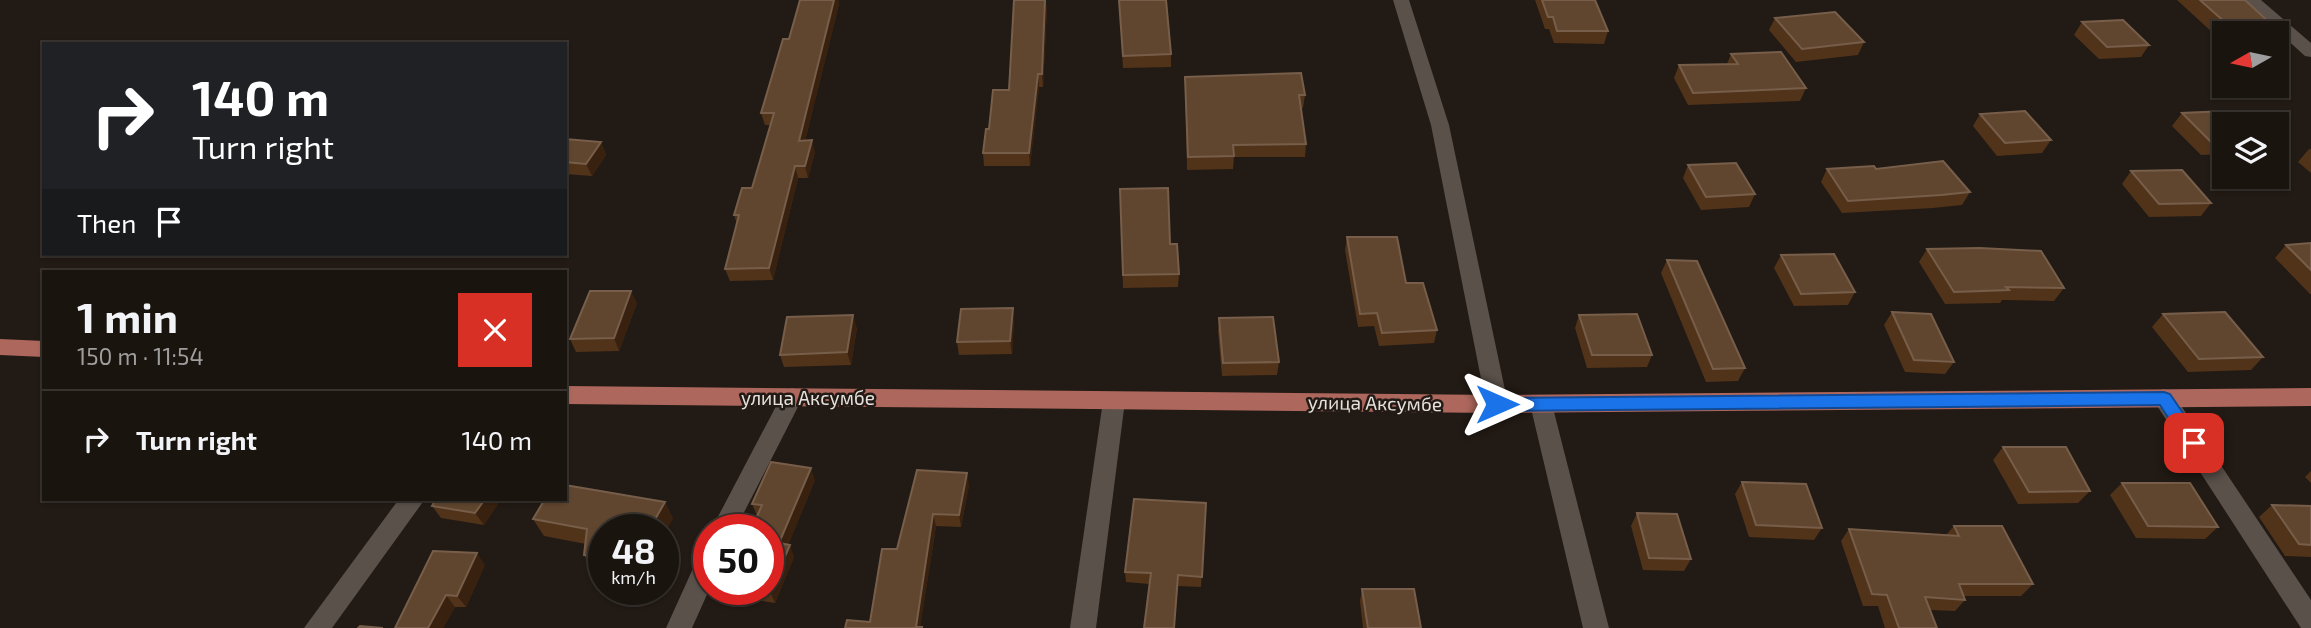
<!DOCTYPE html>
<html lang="en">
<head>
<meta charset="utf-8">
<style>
  :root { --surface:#1a140f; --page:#231d18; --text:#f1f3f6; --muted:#9f9e9e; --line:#38332f }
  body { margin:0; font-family:"Exo 2",sans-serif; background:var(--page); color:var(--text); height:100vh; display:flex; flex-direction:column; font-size:26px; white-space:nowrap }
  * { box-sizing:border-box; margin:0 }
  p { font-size:23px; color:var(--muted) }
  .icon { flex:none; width:38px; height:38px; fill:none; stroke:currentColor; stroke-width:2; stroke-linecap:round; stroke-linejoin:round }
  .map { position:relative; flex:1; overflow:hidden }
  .drawer { position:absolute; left:42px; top:270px; width:525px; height:231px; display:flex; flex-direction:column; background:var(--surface); border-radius:0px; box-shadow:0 2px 5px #0004,0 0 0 2px var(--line) }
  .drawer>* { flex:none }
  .hud { position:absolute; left:42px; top:42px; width:525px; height:214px; border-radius:0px; box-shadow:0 2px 5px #0004,0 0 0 2px var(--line); background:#202124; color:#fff; overflow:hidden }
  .needle { width:46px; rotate:261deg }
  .controls { position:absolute; left:2212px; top:21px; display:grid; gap:14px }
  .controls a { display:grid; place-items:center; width:77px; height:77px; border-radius:0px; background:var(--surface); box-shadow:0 2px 5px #0004,0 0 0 2px var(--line); font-size:35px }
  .speed { position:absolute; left:588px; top:514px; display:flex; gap:14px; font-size:35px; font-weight:700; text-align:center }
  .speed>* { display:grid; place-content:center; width:91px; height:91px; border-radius:50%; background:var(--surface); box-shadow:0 2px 5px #0004,0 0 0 2px var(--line); line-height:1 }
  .speed small { font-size:18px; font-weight:400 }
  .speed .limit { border:10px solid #d22; background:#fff; color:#111 }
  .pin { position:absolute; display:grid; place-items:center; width:60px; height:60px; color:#fff; margin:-30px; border-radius:14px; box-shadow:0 4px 10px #0006 }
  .me { position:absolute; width:77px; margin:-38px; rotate:90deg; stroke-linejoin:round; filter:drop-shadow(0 0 5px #0008) }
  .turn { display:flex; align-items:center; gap:24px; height:147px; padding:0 35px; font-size:32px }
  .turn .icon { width:91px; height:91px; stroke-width:2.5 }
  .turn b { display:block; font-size:49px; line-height:60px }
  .then { display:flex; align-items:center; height:66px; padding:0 35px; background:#0003; gap:14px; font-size:26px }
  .round { display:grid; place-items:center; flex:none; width:74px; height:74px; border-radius:0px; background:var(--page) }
  .head { display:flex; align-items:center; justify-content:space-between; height:119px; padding:0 35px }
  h1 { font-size:42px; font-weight:700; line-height:52px }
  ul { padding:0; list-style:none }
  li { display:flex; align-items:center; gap:21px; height:98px; padding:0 35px; border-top:2px solid var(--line) }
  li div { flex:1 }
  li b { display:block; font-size:26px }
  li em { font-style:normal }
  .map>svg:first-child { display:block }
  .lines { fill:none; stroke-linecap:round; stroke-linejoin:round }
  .minor { fill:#5a514a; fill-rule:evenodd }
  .major { fill:#ae675d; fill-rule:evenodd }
  .wall { fill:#51331a }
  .shaded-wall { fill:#38210f }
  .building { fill:#61462f; stroke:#765e4a; stroke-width:2 }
  .route { fill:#1a73e8; stroke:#114b97; stroke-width:2 }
  .labels { text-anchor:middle; stroke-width:5; stroke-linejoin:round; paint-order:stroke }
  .street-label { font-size:19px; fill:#e7e1dd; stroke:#221a14 }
</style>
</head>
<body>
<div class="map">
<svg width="2311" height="628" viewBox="0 0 2311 628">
  <rect width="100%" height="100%" fill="#221a14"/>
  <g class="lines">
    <g class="minor">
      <path d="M1393,0H1409L1449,125L1508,404L1505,410L1497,413L1489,410L1486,404L1431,125Z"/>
      <path d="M2243,0H2261L2311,43V57L2305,56Z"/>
      <path d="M792,388L800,391L803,397L735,530H711L784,391Z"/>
      <path d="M2164,389L2172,392L2311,600V628H2301L2156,404L2153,398L2156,392Z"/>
      <path d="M1114,392L1122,395L1125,401L1096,628H1070L1103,401L1106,395Z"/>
      <path d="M1541,395L1549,398L1552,404L1609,628H1583L1530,404L1533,398Z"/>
      <path d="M399,499H425L332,628H304Z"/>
      <path d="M709,550V590L692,628H666L700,553Z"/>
    </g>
    <g class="major">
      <path d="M0,339L44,341V357L0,355Z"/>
      <path d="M565,386L1497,395L2311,388V406L1497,413L565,404Z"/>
    </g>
  </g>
  <g class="wall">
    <path d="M800,0H838L839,4L805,141L815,152L808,178H798L773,280L730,281L725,269L737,224L734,215L752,188L770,125H765L761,113L789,39Z"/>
    <path d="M1119,0L1171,54V67L1123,68Z"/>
    <path d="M1535,0H1595L1608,31L1604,44L1554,43L1549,29H1545Z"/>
    <path d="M2177,0H2245L2284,36L2277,45V33H2224V43Z"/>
    <path d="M1047,7L1043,87H1039L1030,166H984L983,153L1009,90Z"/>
    <path d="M1775,18L1864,42L1858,55L1796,62L1769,30Z"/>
    <path d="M2082,22L2149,45L2141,57L2099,59L2074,35Z"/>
    <path d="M1731,54L1806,88L1800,101L1688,105L1674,78L1679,65L1727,64Z"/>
    <path d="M1185,77L1305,95L1303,108H1301L1306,144L1305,157H1234L1233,169L1187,170Z"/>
    <path d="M2182,113L2224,124V154L2201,155L2172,126Z"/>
    <path d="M1980,114L2051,140L2042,153L1997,156L1973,126Z"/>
    <path d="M565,139L601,142L606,155L592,176L565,174Z"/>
    <path d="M2309,149H2311V173L2298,162Z"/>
    <path d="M1688,165L1755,194L1749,207L1701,210L1683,178Z"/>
    <path d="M1827,169H1876L1970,192L1962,205L1933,208L1842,213L1821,182Z"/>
    <path d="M2131,171L2211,203L2201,216L2149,217L2122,184Z"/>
    <path d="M1120,189L1179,274L1178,287L1123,288Z"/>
    <path d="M1347,237L1406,283L1437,330L1434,343L1379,346L1374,326L1358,327L1345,250Z"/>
    <path d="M2311,243V294H2310L2275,258L2286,245Z"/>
    <path d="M1927,249L2064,288L2054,301L2002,300L2000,303L1945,304L1919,262Z"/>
    <path d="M1781,255L1855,292L1848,305L1794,306L1774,268Z"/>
    <path d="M1667,260L1745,368L1738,381L1706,382L1661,273Z"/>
    <path d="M637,303L619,351L576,352L570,339Z"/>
    <path d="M1892,312L1954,362L1945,374L1905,372L1884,325Z"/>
    <path d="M2163,314L2263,357L2251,370L2188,372L2152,327Z"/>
    <path d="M1579,315L1652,355L1647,367L1587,368L1575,328Z"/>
    <path d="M1219,318L1279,362L1277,375L1222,376L1218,331Z"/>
    <path d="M1014,321L1012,354L959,355L957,342Z"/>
    <path d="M857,328L851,365L784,367L780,355Z"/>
    <path d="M2003,447L2090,491L2078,503L2018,504L1993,460Z"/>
    <path d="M917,470L969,485L961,527L936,526L920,627L870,622L897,549Z"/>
    <path d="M2311,471V483L2305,477Z"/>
    <path d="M815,480L788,545L794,557L775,603L732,596L729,590H768L757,516L752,504Z"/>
    <path d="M1742,482L1822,528L1814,540L1749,537L1735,494Z"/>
    <path d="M2122,483L2218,527L2205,539L2136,538L2110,495Z"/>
    <path d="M501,499L484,525L441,518L432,506Z"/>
    <path d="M665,502L673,519L604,530V573L594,572L584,555L586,544L544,536L533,519Z"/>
    <path d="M1206,503L1201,587L1178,586L1174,628H1144L1149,584L1126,582L1125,572Z"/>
    <path d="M2272,505L2311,506V557L2285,556L2259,517Z"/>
    <path d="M1637,513L1691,559L1684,571L1643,570L1631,526Z"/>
    <path d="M1954,526L2033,584L2021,596H1964L1965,600L1955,611L1930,610L1937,628H1885L1878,606H1863L1841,541L1849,529L1946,535Z"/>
    <path d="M485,565L466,607H455L443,628H395Z"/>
    <path d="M1362,589L1421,628H1363L1360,601Z"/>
  </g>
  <g class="shaded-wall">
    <path d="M834,0H838L839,4L802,153L799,141Z"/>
    <path d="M1045,0L1047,7L1043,87L1042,74Z"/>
    <path d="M1038,74L1039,87L1030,166L1029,153Z"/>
    <path d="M812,140L815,152L808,178L805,166Z"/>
    <path d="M601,142L606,155L592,176L586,164Z"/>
    <path d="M795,166L798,178L773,280L769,268Z"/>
    <path d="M631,291L637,303L619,351L614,338Z"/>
    <path d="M1013,308L1014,321L1012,354L1010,341Z"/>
    <path d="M853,315L857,328L851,365L847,352Z"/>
    <path d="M811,468L815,480L784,555L779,543Z"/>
    <path d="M967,473L969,485L961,527L959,515Z"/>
    <path d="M485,499H501L484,525L475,513Z"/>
    <path d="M665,502L673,519L663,537V530H649Z"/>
    <path d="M933,514L936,526L920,628L916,627Z"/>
    <path d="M790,545L794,557L775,603L770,591Z"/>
    <path d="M477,553L485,565L466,607L457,596Z"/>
    <path d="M446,595L455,607L443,628H428Z"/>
  </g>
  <g class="building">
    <path d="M800,0H834L799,141L812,140L805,166H795L769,268L725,269L739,215H734L742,188H752L774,113H761L783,39H789Z"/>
    <path d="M1014,0H1045L1042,74H1038L1029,153H983L986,129H989L993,90H1009Z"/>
    <path d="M1119,0H1166L1171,54L1123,56Z"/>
    <path d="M1542,0H1595L1608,31H1557L1553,17H1548Z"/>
    <path d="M2200,0H2245L2284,36H2277V33H2237Z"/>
    <path d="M1835,12L1864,42L1802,49L1775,18Z"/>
    <path d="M2123,20L2149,45L2107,47L2082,22Z"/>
    <path d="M1781,52L1806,88L1693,93L1679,65L1738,64L1731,54Z"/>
    <path d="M1301,73L1305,95H1299L1306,144L1233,145L1234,156L1188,157L1185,77Z"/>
    <path d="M2025,111L2051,140L2005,143L1980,114Z"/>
    <path d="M2227,111L2240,124H2224V142H2211L2182,113Z"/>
    <path d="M565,139L601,142L586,164L565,162Z"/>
    <path d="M1943,161L1970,192L1941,195L1848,201L1827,169L1874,166L1876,169Z"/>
    <path d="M1736,163L1755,194L1706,197L1688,165Z"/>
    <path d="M2182,170L2211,203L2159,204L2131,171Z"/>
    <path d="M1168,188L1170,244H1177L1179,274L1123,275L1120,189Z"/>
    <path d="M1347,237H1397L1406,283H1423L1437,330L1382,333L1377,313L1360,314Z"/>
    <path d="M2311,243V270L2286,245Z"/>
    <path d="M1980,248L2041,251L2064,288L2006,287L2009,290L1954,292L1927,249Z"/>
    <path d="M1834,254L1855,292L1801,294L1781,255Z"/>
    <path d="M1667,260L1697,261L1745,368L1713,369Z"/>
    <path d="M590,291H631L614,338L570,339Z"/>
    <path d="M1013,308L1010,341L957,342L961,309Z"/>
    <path d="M1892,312L1931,314L1954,362L1914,360Z"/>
    <path d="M2225,312L2263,357L2199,359L2163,314Z"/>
    <path d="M1637,314L1652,355H1592L1579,315Z"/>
    <path d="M853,315L847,352L780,355L787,317Z"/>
    <path d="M1273,317L1279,362L1223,363L1219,318Z"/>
    <path d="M2003,447H2066L2090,491L2029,492Z"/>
    <path d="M771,462L811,468L779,543L790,545L770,591L763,590H768V530H751L762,505L752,504Z"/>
    <path d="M917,470L967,473L959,515L933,514L916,627H922V628H845L847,620L870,622L882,549H897Z"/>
    <path d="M1742,482L1806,484L1822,528L1756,525Z"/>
    <path d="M2122,483H2190L2218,527L2148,526Z"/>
    <path d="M565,485L665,502L649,530H604V558L584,555L587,529L533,519L545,499H565Z"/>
    <path d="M436,499H485L475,513L432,506Z"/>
    <path d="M1134,499L1206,503L1202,577L1178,575L1174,628H1144L1151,573L1125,572Z"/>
    <path d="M2272,505L2311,506V545L2299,544Z"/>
    <path d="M1637,513L1677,514L1691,559L1649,558Z"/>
    <path d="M1954,526H2002L2033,584H1959L1965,600L1925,597L1937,628H1899L1887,595L1872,594L1849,529L1959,536Z"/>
    <path d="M433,551L477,553L457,596L446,595L428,628H395Z"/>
    <path d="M1362,589H1414L1421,628H1368Z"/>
    <path d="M360,626L383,628H358Z"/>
  </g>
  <path class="route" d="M2164,392L2170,394L2200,438L2203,443L2200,448H2188L2160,405L1497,411L1491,409L1489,404L1491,400L1497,398Z"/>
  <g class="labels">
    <g class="street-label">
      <text x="808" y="405">улица Аксумбе</text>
      <text transform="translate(1375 403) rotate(1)" y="7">улица Аксумбе</text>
    </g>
  </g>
</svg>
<div class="controls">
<a><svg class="needle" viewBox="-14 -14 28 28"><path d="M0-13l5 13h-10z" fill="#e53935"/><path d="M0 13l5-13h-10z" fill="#9f9e9e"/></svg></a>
<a><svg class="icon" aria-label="layers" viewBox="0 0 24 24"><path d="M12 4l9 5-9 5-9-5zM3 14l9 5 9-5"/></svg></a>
</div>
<div class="speed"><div>48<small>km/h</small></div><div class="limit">50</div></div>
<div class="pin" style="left:2194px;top:443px;background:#d93025"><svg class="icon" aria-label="arrive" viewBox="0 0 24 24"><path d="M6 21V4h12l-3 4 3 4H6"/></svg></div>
<svg class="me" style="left:1497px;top:404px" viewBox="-20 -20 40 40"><path d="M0-17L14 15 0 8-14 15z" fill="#1a73e8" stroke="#fff" stroke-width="4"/></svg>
<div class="hud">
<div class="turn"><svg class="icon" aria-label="right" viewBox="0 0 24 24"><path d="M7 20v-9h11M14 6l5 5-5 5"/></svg><div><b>140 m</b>Turn right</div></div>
<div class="then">Then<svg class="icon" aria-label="arrive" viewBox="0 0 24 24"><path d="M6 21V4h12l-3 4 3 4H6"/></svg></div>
</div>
<section class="drawer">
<div class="head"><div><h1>1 min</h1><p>150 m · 11:54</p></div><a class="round" style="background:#d93025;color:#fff"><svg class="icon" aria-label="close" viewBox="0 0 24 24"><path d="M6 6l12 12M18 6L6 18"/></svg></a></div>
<ul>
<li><svg class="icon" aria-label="right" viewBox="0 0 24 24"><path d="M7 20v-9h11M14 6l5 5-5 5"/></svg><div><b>Turn right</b></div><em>140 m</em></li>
</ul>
</section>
</div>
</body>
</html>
